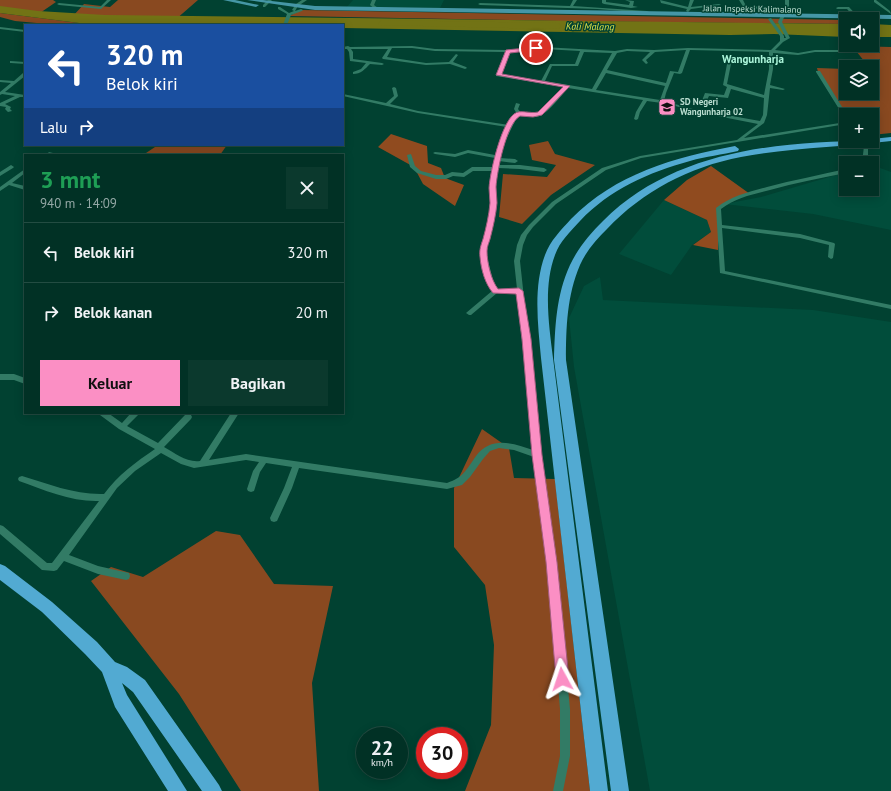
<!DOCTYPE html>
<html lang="id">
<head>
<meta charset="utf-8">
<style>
  :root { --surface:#013125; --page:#0b392d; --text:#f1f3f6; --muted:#96a9a7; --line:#234c42; --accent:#fb8fc4 }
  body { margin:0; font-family:"PT Sans",sans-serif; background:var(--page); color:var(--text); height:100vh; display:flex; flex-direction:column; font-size:15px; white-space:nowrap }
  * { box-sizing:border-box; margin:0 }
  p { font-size:13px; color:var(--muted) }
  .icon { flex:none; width:22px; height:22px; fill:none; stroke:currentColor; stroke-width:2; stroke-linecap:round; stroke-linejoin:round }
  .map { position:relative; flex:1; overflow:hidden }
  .sheet { position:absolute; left:24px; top:154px; width:320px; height:260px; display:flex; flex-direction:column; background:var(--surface); border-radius:0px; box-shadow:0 2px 10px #0003,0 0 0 1px var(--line) }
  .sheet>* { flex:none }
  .top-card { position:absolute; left:24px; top:24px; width:320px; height:122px; border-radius:0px; box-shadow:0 2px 10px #0003,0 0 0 1px var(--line); background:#1a4fa0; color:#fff; overflow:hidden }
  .fabs { position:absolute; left:839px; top:12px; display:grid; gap:8px }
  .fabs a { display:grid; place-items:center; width:40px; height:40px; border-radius:0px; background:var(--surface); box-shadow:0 2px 10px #0003,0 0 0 1px var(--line); font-size:20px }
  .speed { position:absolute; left:356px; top:727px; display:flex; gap:8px; font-size:20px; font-weight:700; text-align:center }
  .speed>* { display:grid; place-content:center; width:52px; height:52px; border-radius:50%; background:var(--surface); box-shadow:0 2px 10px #0003,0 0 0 1px var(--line); line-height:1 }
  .speed small { font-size:10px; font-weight:400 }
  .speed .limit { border:6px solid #d22; background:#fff; color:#111 }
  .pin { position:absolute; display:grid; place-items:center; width:34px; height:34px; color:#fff; margin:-17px; border:2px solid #fff; border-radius:50%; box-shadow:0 1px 4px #0007 }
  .me { position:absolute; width:44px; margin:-22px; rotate:355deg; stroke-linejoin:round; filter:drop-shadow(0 0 3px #0008) }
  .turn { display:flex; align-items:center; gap:14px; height:84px; padding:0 16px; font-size:18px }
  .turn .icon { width:52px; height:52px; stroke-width:2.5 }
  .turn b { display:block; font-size:28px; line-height:34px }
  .then { display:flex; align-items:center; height:38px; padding:0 16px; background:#0003; gap:8px; font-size:15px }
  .round { display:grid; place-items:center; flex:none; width:42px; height:42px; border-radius:0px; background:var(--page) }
  .summary { display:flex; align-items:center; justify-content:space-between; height:68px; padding:0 16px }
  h1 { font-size:24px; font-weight:700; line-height:30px; color:#1e9e55 }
  .cta { display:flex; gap:8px; margin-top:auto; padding:8px 16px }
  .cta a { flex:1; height:46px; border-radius:0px; background:var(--accent); color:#111; font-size:16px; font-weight:700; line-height:46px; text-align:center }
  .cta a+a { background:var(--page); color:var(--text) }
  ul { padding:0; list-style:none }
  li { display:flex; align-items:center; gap:12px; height:60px; padding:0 16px; border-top:1px solid var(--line) }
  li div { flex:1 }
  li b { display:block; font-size:15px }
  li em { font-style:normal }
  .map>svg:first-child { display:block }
  .built { fill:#014d3b }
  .green { fill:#894920 }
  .forest { fill:#904b1f }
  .water { fill:#727315 }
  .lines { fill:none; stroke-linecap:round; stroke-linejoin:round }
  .river { fill:#727315; fill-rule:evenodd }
  .minor-tunnel { stroke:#1d5949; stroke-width:5.5; stroke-dasharray:5.5 2.5; stroke-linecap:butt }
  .minor { fill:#327b65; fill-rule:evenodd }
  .primary { fill:#4597a6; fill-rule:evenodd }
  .motorway { fill:#52aad2; fill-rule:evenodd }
  .route { fill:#fb8fc4; stroke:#a35d7f }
  .labels { text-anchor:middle; stroke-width:3; stroke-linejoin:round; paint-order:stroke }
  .far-street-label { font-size:9px; fill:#bbded1; stroke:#014131 }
  .far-poi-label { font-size:9px; font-weight:bold; fill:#bbded1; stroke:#014131; text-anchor:start }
  .far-water-label { font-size:10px; font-style:italic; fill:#dfe04a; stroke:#014131 }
  .far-quarter-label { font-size:11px; font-weight:bold; fill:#adf7dc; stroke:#014131 }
</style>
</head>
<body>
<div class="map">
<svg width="891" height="791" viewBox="0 0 891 791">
  <rect width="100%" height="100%" fill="#014131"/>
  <g class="built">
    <path d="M353,0H444L440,8L347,7Z"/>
    <path d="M872,165L891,172V230L813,214L724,204L761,197L846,172V189H872Z"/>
    <path d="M664,200L707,220L711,232L692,245L671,275L619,254Z"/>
    <path d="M600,277L603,300L813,310L891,322V791H650L574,367L569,318L584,286Z"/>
  </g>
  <g class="green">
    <path d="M0,0H53L56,2L37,15L0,9Z"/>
    <path d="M118,0H198L175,20L73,16L84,4L110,7Z"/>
    <path d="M301,10L846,20V24L560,21L289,16Z"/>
    <path d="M0,13L79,23L188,25H58L15,21L0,17Z"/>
    <path d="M852,46L891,47V133L872,135V115H846L818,72L817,68L846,69V93H872V67H869Z"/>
    <path d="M548,141L555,154L595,165L551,195L522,224L499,217L503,174L547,177L556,165L532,160L529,145Z"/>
    <path d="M158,145H227L220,155H143Z"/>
    <path d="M482,429L509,448L514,478L555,479L590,791H465L491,725L494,645L485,585L454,547V488Z"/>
    <path d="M216,531L240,535L274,584L333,586L312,683L319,791H241L179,694L91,581L111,567L143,577Z"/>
  </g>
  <g class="forest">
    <path d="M391,134L427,146L428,163L441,168L445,178L464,185L455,206L423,184L414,167L378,147Z"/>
    <path d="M711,166L750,194L738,198L718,209V250L693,245L711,232L707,220L664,200L687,180Z"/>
  </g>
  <g class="water">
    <path d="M0,6L38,11L105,15L846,24V37L774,34L730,35L343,28V25L79,23L0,13Z"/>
    <path d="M872,24L891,25V37H872Z"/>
  </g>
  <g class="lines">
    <path class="river" d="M382,20L558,23L562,26L558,29L379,25L378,23Z"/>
    <path class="minor-tunnel" d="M862,141L866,147"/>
    <g class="minor">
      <path d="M107,0H111L101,9L59,5L57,4L59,3L100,7Z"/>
      <path d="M268,0H272L265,7H263V5Z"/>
      <path d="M302,0H307L298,6L295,11L301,9L303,10L302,11L291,15L287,25H283L287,14L278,9V7H280L289,13L294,11L292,10L296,4Z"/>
      <path d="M372,0H376L374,5L378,8V10H376L370,5Z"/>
      <path d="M573,0H577L573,6L647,11L649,12L647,13L597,9L480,5L478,4L480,3L570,6Z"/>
      <path d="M602,0H606V2L629,5L630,2L625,0L634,1L633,6L638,7L631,8L604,4L602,3Z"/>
      <path d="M660,0L688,7L690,0H694L691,7L719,4L721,5L691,9L688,12L686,11L687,9L661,3Z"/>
      <path d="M739,0H743L746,6L768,7L775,16L772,17L766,9L744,8Z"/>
      <path d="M785,0H789V6L782,22L790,38L783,42L775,50L798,53L815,50H843L845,51L843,52H815L798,55L773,53V69L770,85L785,89L783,90L770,88L767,115L764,123L744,138L846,122V124L641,158L606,170L556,204L533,227L527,235L523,245L520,261L541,455L556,562L570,709V756L563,791H553L560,756V709L548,562L534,457L514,450L499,448L490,451L483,459L470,477L462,485L447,489L299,468L292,488L277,521L274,522L271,521L270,518L284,488L292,467L266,463L260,472L254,491L251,492L248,491L247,489L253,471L259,462L246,460L194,468L181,464L161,453L135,471L117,488L69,555L98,566L129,573L130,576L129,579L126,580L98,574L64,561L57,570L54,571L42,570L0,534V525L3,526L47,563H52L99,501C72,502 44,490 19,481L18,479L19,477L22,476C49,484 75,495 104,494C118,475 136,462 155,449L119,429L100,415L99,413H108L122,423L131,413H140L127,426L158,443L185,415H191L192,417L191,419L164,447C175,453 187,463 200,461L231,413H239L209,460L246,454L447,483C464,477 466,470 476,456C491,436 513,443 533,450L517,293H497L471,315H469L466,313L492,291L488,285L481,257L480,248L484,240L489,215L490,203L489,189L492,171H473L464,177L453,176L446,179H436L417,173L410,167L407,155L411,154L415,166L421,171L436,175H445L452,172L463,173L472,167H493L495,158L468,153L455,157L435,154L433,153L435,152L455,154L468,150L495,155L507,127L418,113L343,96V94L386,103L394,96L392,88L394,87L396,88L398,96L390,104L418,111L509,125L513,115L517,114L514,109L516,103L520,104L518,109L521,113L534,114L539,112L547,105L564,87L496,76V75L505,52L435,51L412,48H392L387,57L426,63L449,62L456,54L458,55L453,62L466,67L467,68L465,69L450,64L426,65L383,59L382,58L388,49H351L353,52V59L382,63L384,64L382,65L370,64C365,69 361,74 353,74V72L361,69L366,63L350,61L349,52L347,49H343V47L348,46L350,47L412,46L435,49L508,50L543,47L615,51L627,49L654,50L688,48L771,50L780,41V36L768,19L771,18L784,36V38H786L778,22L785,6ZM543,49L580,51L575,64H550L541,81L500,74L510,52ZM686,50L678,72L670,71L666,83L607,70L617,53L627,51L650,52L642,60L646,64L648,63L646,60L655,52ZM690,50L769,52V69L764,95L727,84L732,59L730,58L728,59L723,85L727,87L724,95L705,93L701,103L705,104L709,96L728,98L731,89L764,98L763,115L760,121L693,109L664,101L666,93L674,73L680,74L682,73ZM584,52L612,53L592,89L545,81L552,66H578ZM606,73L665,86L660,100L596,90ZM568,88L643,100L636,112L634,119L636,120L638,119L640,112L647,101L669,104L692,111L758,124L737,140L640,156L602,168L552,202L529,225L521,235L517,245L514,261L517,289H498L494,284L487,257L486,248L490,240L495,215L496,203L495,189L498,168L520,169L544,172L547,170L544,168L520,165H498L499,161L515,163L518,161L515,159L500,158V152L517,117C523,115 529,117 536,117C548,115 560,96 568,88Z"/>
      <path d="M874,0H876L890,11L891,14L874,2Z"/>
      <path d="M838,7H849L860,19H856L847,9H837L836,8Z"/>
      <path d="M0,27L25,30V32L0,29Z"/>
      <path d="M10,61L25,62V64L11,63H10Z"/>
      <path d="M816,71H820L847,115H846V118L844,117L816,72Z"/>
      <path d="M23,73H25V76L5,92L25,95V97H20L5,104L11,107L10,109L12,111L8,112L5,109L6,107L0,106V103L15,96L2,94L0,95V92L11,83L0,82V80L14,81Z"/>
      <path d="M864,146L868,147V163H862Z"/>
      <path d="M49,152L53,153L51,155H46Z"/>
      <path d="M11,165L14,167L13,168L0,176V172Z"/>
      <path d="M25,169V173L12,183L25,186V190L9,185L0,191V187Z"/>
      <path d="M846,169V173C821,178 795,183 770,190C753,194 735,198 721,209L722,225L800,234L834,243L835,244L833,258L831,259L828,257L829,245L800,238L722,228L725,271L891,305V309L720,273L716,208C731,196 749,192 767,187C793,180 820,175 846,169Z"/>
      <path d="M0,374H14L25,378V384L14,380H0Z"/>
    </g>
    <g class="primary">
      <path d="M223,0H235L259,5L256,7Z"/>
      <path d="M247,0H263L315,6L891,15V19L315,10Z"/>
    </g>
    <g class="motorway">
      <path d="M891,137V141C841,147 790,148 741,157C689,167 643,191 607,229C597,239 586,251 580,265C567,295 566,328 566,360L629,791H611L554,360C555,328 556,295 570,265C578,248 590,234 603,221C673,151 778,141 872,141V139Z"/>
      <path d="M735,146L739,149L738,151C722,155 706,156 690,161C649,172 609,190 580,221C570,232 560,241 555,255C543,287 549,325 553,358L608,791H590L541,358C538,325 533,287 545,255C550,241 561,230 571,219C615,174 675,157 735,146Z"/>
      <path d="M0,564L5,566L52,602L97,642L115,662L127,667L145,680L219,785L222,791H202L133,692L122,683L127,695L187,791H168L115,707L102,672L85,654L42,612L0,580Z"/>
    </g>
  </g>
  <path class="route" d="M536,47L538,48L537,50L510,53L502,74L570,86L542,115L533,117L520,116C506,124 497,172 496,187C496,192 497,198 497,203C496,214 493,228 490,239C489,243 487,246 487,251C487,262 491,280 498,289L519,288L523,291L531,339L542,455L557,562L569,679L567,684L562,686L558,684L556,679L546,562L532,455L522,339L516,294L493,293C485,284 481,269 480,257C479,250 481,245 483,239C486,228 489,215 490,203C490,198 489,193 489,188C490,172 501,124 514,114C520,109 530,114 538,112L563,87L496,75L506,50Z"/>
  <defs>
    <symbol id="school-square" viewBox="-11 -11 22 22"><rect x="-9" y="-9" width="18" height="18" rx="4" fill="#fb8fc4" stroke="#014131"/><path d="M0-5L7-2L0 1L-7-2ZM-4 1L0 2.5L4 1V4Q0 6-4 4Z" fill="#111"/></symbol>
  </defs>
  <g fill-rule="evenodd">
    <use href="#school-square" x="657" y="97" width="20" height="20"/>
  </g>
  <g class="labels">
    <g class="far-street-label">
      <text transform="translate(752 9) rotate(1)" y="3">Jalan Inspeksi Kalimalang</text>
    </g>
    <g class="far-poi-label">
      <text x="680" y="105">SD Negeri<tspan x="680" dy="10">Wangunharja 02</tspan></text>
    </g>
    <g class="far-water-label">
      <text transform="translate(590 26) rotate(1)" y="4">Kali Malang</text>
    </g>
    <g class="far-quarter-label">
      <text x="753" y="63">Wangunharja</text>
    </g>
  </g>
</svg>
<div class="fabs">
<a><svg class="icon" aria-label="sound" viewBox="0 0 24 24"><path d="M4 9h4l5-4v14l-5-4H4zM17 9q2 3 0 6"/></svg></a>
<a><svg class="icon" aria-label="layers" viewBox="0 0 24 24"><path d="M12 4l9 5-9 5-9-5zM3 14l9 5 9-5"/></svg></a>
<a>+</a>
<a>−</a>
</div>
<div class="speed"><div>22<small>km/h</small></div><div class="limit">30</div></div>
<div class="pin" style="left:536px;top:48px;background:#d93025"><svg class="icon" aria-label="arrive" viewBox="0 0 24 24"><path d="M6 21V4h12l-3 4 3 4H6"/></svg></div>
<svg class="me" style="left:562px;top:679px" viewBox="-20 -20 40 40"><path d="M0-17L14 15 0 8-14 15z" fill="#fb8fc4" stroke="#fff" stroke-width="4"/></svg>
<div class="top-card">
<div class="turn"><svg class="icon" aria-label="left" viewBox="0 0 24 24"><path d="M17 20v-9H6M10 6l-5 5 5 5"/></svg><div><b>320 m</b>Belok kiri</div></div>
<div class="then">Lalu<svg class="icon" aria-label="right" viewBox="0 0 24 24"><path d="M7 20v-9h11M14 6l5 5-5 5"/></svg></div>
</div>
<section class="sheet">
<div class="summary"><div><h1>3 mnt</h1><p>940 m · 14:09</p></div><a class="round"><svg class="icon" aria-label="close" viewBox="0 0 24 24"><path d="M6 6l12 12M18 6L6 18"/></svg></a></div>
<ul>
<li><svg class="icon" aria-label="left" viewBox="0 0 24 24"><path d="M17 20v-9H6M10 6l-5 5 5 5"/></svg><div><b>Belok kiri</b></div><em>320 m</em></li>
<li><svg class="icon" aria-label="right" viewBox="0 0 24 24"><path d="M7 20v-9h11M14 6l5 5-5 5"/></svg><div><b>Belok kanan</b></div><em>20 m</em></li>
</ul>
<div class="cta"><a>Keluar</a><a>Bagikan</a></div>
</section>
</div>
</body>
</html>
